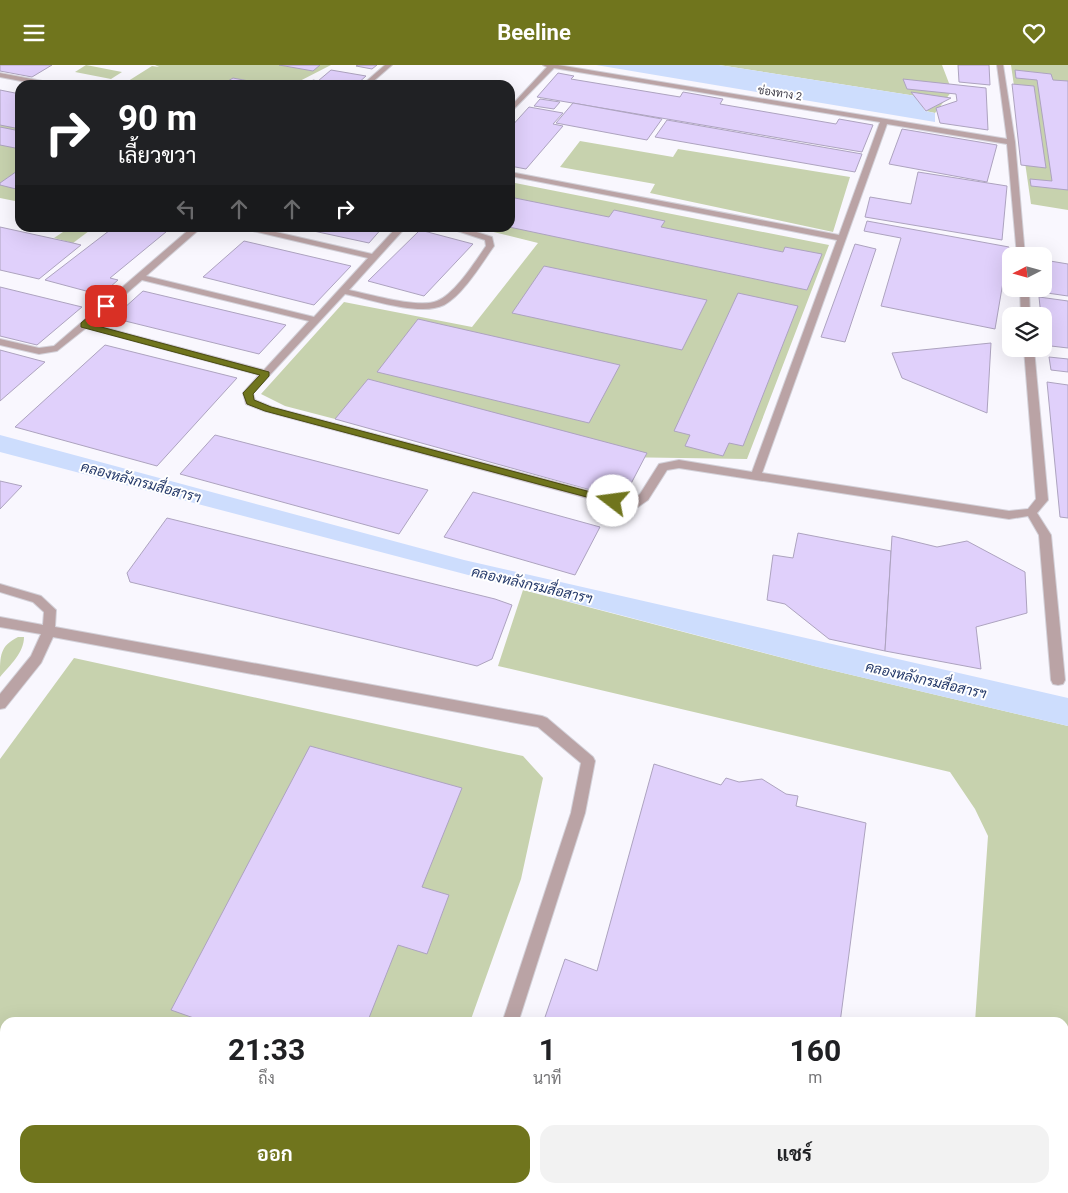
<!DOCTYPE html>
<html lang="th">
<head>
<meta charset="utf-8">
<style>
  :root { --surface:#fff; --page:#f2f2f2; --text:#202124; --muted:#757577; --accent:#70751d }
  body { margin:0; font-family:Roboto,Sarabun,sans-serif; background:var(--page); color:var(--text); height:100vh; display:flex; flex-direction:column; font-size:19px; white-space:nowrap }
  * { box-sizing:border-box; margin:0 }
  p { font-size:16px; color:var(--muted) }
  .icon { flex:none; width:28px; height:28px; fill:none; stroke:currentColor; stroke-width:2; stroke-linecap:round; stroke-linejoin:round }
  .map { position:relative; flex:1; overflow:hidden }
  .drawer { position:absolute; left:0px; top:952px; width:1069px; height:176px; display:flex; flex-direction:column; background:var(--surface); border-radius:15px 15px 0 0; box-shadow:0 5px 20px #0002 }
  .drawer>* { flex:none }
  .guide { position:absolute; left:15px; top:15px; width:500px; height:152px; border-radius:15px; box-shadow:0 5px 20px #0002; background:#202124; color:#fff; overflow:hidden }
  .needle { width:32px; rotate:264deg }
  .tools { position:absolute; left:1002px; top:182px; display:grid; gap:10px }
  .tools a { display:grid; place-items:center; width:50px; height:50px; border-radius:10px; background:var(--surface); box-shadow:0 5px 20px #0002; font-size:25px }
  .pin { position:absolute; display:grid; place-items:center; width:42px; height:42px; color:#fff; margin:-21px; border-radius:10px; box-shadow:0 2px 8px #0006 }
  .me { position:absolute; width:55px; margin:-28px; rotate:285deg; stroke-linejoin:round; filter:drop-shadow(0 0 4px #0008) }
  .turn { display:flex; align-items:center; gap:18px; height:105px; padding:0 20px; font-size:22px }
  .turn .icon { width:65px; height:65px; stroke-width:2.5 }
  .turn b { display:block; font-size:35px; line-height:42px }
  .lanes { display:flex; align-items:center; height:48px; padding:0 20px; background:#0003; justify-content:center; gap:25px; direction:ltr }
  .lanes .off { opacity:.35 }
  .eta { display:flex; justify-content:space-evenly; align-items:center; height:85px; text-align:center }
  .eta b { font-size:30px; font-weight:700; line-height:35px }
  .primary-button { display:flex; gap:10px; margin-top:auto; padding:10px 20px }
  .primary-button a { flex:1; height:58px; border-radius:15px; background:var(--accent); color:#fff; font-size:20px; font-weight:700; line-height:58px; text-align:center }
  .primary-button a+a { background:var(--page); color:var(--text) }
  header { display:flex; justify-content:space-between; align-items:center; height:65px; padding:0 20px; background:var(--accent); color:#fff; font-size:22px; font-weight:700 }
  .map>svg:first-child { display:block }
  .green { fill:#c7d2ae }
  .water { fill:#cdddfd }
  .building { fill:#e0d0fb; stroke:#ada3bf }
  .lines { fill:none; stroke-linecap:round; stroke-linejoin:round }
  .minor-casing { stroke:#d3d1d9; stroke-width:2 }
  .minor { fill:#baa3a5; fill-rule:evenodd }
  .route { fill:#70751d; stroke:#494c13 }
  .labels { text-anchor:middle; stroke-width:4; stroke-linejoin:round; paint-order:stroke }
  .far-street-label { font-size:11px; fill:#3d3a47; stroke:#fff }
  .water-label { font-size:14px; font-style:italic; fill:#24396a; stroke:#fff }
</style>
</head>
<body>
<header><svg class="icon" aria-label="menu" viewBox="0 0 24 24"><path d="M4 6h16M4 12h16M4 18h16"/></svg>Beeline<svg class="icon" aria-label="heart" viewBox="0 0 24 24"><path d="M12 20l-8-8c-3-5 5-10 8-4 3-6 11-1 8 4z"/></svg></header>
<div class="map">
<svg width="1068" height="1128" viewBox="0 0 1068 1128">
  <rect width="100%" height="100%" fill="#f9f7fe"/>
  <g class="green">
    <path d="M86,0L122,7L111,14L75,7Z"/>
    <path d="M155,0H331L292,20L225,15L218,20H137L125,18L152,1L159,2Z"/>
    <path d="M719,0H942L952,26L935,48L926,46L916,31Z"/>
    <path d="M1011,0H1068V145L1031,139Z"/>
    <path d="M0,50L20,55V137L0,133Z"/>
    <path d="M580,76L673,92L678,84L850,112L833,167L650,128L655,119L560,102Z"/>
    <path d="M510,117L829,180L747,394L615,392L335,354L285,341L261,329L344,237L472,262L538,178L477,163L510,162Z"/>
    <path d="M69,163H93L73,178L54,173Z"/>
    <path d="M523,525L818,602L1068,661V1128H963L964,1124H1064V958L975,957L988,771L975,744L950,707L498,601Z"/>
    <path d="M18,572H24C24,588 10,600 0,612C0,590 0,581 18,572Z"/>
    <path d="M74,593L523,691L543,713L521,814L470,957L5,958V1124H412L411,1128H0V694Z"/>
  </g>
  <g class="water">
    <path d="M596,0H719L916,31L925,46L935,48V57Z"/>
    <path d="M0,370L464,495L1068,633V661L818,602L0,387Z"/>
  </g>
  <g class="building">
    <path d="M0,0H52L32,12L0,6Z"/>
    <path d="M279,0H320L313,6Z"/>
    <path d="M358,0H377L372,4L356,1Z"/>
    <path d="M958,0H989L990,20L959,17Z"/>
    <path d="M331,5L366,11L356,20H307L313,15L318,16Z"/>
    <path d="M1015,5L1051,9L1053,15L1068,16V125L1031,121L1030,114L1052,116L1037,15L1016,13Z"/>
    <path d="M558,8L574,11L571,14L680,32L683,27L723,34L720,39L836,59L839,54L873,60L862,87L537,32Z"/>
    <path d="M233,13L270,20L223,19Z"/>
    <path d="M903,14L986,23L988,65L940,58L936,43L957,36L956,29L907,24Z"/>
    <path d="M1012,19L1034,21L1046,103L1021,100Z"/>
    <path d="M0,25L20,29V64L0,60Z"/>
    <path d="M911,27L951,33L926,46Z"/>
    <path d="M540,34L560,37L554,44L534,41Z"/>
    <path d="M573,38L662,54L647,75L556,58Z"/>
    <path d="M529,42L563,48L553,59L563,61L526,104L510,101V63Z"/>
    <path d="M667,55L862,89L855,107L655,72Z"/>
    <path d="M0,62L20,66V84L0,80Z"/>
    <path d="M902,64L997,80L987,117L889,99Z"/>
    <path d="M20,104V125L0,120V118Z"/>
    <path d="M918,107L1007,121L1002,175L865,152L870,132L911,139Z"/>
    <path d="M510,132L609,152L614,145L665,156L661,162L783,187L785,182L822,189L807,225L509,162Z"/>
    <path d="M867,156L1009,182L995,264L881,241L901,173L864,166Z"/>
    <path d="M0,162L73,178L81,180L39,214L0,205Z"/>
    <path d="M114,162H172L110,213L118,215L101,230L45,215Z"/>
    <path d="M295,162H383L369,178Z"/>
    <path d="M420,165L473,179L424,231L368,216Z"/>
    <path d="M244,176L351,201L314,240L203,212Z"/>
    <path d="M855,179L876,184L845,277L821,272Z"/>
    <path d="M1044,195L1068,199V231L1040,227V224H1044Z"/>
    <path d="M544,201L707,235L682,285L512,248Z"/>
    <path d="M0,222L82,242L37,280L0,271Z"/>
    <path d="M143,226L286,260L259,289L113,253Z"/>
    <path d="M738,228L798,241L743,381L729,378L723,391L685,381L690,370L674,366Z"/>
    <path d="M1039,232L1068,236V283L1051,281L1050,267L1044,266V251H1041Z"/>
    <path d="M418,254L620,300L589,358L377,307Z"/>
    <path d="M991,278L987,348L902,313L892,288Z"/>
    <path d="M105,280L237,313L157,401L15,362Z"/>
    <path d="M0,285L45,297L0,336Z"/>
    <path d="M1049,292L1068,294V307L1051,305Z"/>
    <path d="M368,314L647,388L623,434L335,354Z"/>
    <path d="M1047,317L1068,320V453L1060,452Z"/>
    <path d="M215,370L428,425L399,469L180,409Z"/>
    <path d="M0,416L22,421L0,444Z"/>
    <path d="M473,427L600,462L575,510L444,472Z"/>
    <path d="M167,453L495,534L512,540L492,594L477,601L130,517L127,508Z"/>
    <path d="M798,468L891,486L885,586L829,574L785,539L767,535L773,490L793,493Z"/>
    <path d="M892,471L937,482L967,476L1025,507L1027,548L976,562L981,604L885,586Z"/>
    <path d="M310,681L462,723L422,822L449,830L427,889L398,880L367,958H208L171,945Z"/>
    <path d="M654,699L721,720L726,713L739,717L762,714L786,729L798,731L796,741L866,758L840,958H543L565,894L597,906Z"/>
    <path d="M27,1124H239L237,1128H25Z"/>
    <path d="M486,1124H818V1128H484Z"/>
  </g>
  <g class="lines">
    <defs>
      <g id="minor">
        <path d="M385,0H392L369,20H362Z"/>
        <path d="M543,0H558L1007,74L997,0H1003L1015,77L1025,191H1017L1007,79L887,59L762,408L1009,446L1028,444L1036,434L1024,284H1034L1048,435L1037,448L1051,470L1065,615L1063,619L1058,620L1053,619L1051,615L1039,470L1028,451L1009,454L679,403L667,405L648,435L638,442L613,440L264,346L246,339L243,328L259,310L86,263L57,286L39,289L0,280V274L39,283L54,281L192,162H202L146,211L314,252L368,193L236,162H254L372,189L397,162H406L349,225C369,229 419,244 437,236C455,229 475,197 486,181L485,175L445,162H461L492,172L494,181C482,198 463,230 444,240C420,252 370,234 345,229L253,328L255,335L272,342L613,432L632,435L640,429L659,399L679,395L752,407L837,175L510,111V107L839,170L880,57L554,3L510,48V42L547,2ZM142,215L309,256L264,305L91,259Z"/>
        <path d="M0,8L53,18L56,20H42L0,12Z"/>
        <path d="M1020,224H1029L1030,251H1021Z"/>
        <path d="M0,519L41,531L56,545L55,562L542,651L547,653L593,692L595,696L585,748L518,958H502L571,748L581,698L538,662L53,572L41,598L5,643L0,644V629L31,591L41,569L0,562V552L43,560L44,547L33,537L0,527Z"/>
        <path d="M447,1124H465L463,1128H445Z"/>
      </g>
    </defs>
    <use href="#minor" class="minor-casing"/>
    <use href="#minor" class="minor"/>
  </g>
  <path class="route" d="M103,239L110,241L90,259L269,307V311L253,329L254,335L271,342L613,433L618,436L613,439L265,346L247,339L243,328L260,310L81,262V258Z"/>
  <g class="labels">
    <g class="far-street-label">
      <text transform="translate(780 28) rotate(9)" y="4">ช่องทาง 2</text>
    </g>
    <g class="water-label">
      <text transform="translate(141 417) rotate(15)" y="5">คลองหลังกรมสื่อสารฯ</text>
      <text transform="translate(532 520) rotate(13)" y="5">คลองหลังกรมสื่อสารฯ</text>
      <text transform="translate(926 615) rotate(13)" y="5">คลองหลังกรมสื่อสารฯ</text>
    </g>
  </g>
</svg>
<div class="tools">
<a><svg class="needle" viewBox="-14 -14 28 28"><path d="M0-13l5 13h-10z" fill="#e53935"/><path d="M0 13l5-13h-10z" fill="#757577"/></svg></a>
<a><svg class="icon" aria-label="layers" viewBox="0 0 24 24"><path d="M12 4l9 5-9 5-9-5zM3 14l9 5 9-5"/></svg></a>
</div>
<div class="pin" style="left:106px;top:241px;background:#d93025"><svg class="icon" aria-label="arrive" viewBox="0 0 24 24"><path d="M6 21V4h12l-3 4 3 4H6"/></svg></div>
<svg class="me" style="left:613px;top:436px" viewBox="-20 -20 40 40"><circle r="19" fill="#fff"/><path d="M0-13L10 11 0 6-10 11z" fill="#70751d"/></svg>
<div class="guide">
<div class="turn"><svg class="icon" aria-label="right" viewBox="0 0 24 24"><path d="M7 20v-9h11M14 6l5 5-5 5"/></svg><div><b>90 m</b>เลี้ยวขวา</div></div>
<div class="lanes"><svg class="icon off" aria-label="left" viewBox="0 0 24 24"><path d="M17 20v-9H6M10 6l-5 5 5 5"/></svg><svg class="icon off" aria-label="ahead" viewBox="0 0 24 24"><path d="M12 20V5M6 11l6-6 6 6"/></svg><svg class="icon off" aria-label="ahead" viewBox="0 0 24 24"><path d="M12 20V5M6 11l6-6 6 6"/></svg><svg class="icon" aria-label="right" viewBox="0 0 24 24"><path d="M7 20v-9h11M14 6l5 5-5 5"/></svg></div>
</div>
<section class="drawer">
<div class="eta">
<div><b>21:33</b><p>ถึง</p></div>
<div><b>1</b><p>นาที</p></div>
<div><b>160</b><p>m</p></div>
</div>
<div class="primary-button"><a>ออก</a><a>แชร์</a></div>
</section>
</div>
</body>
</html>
